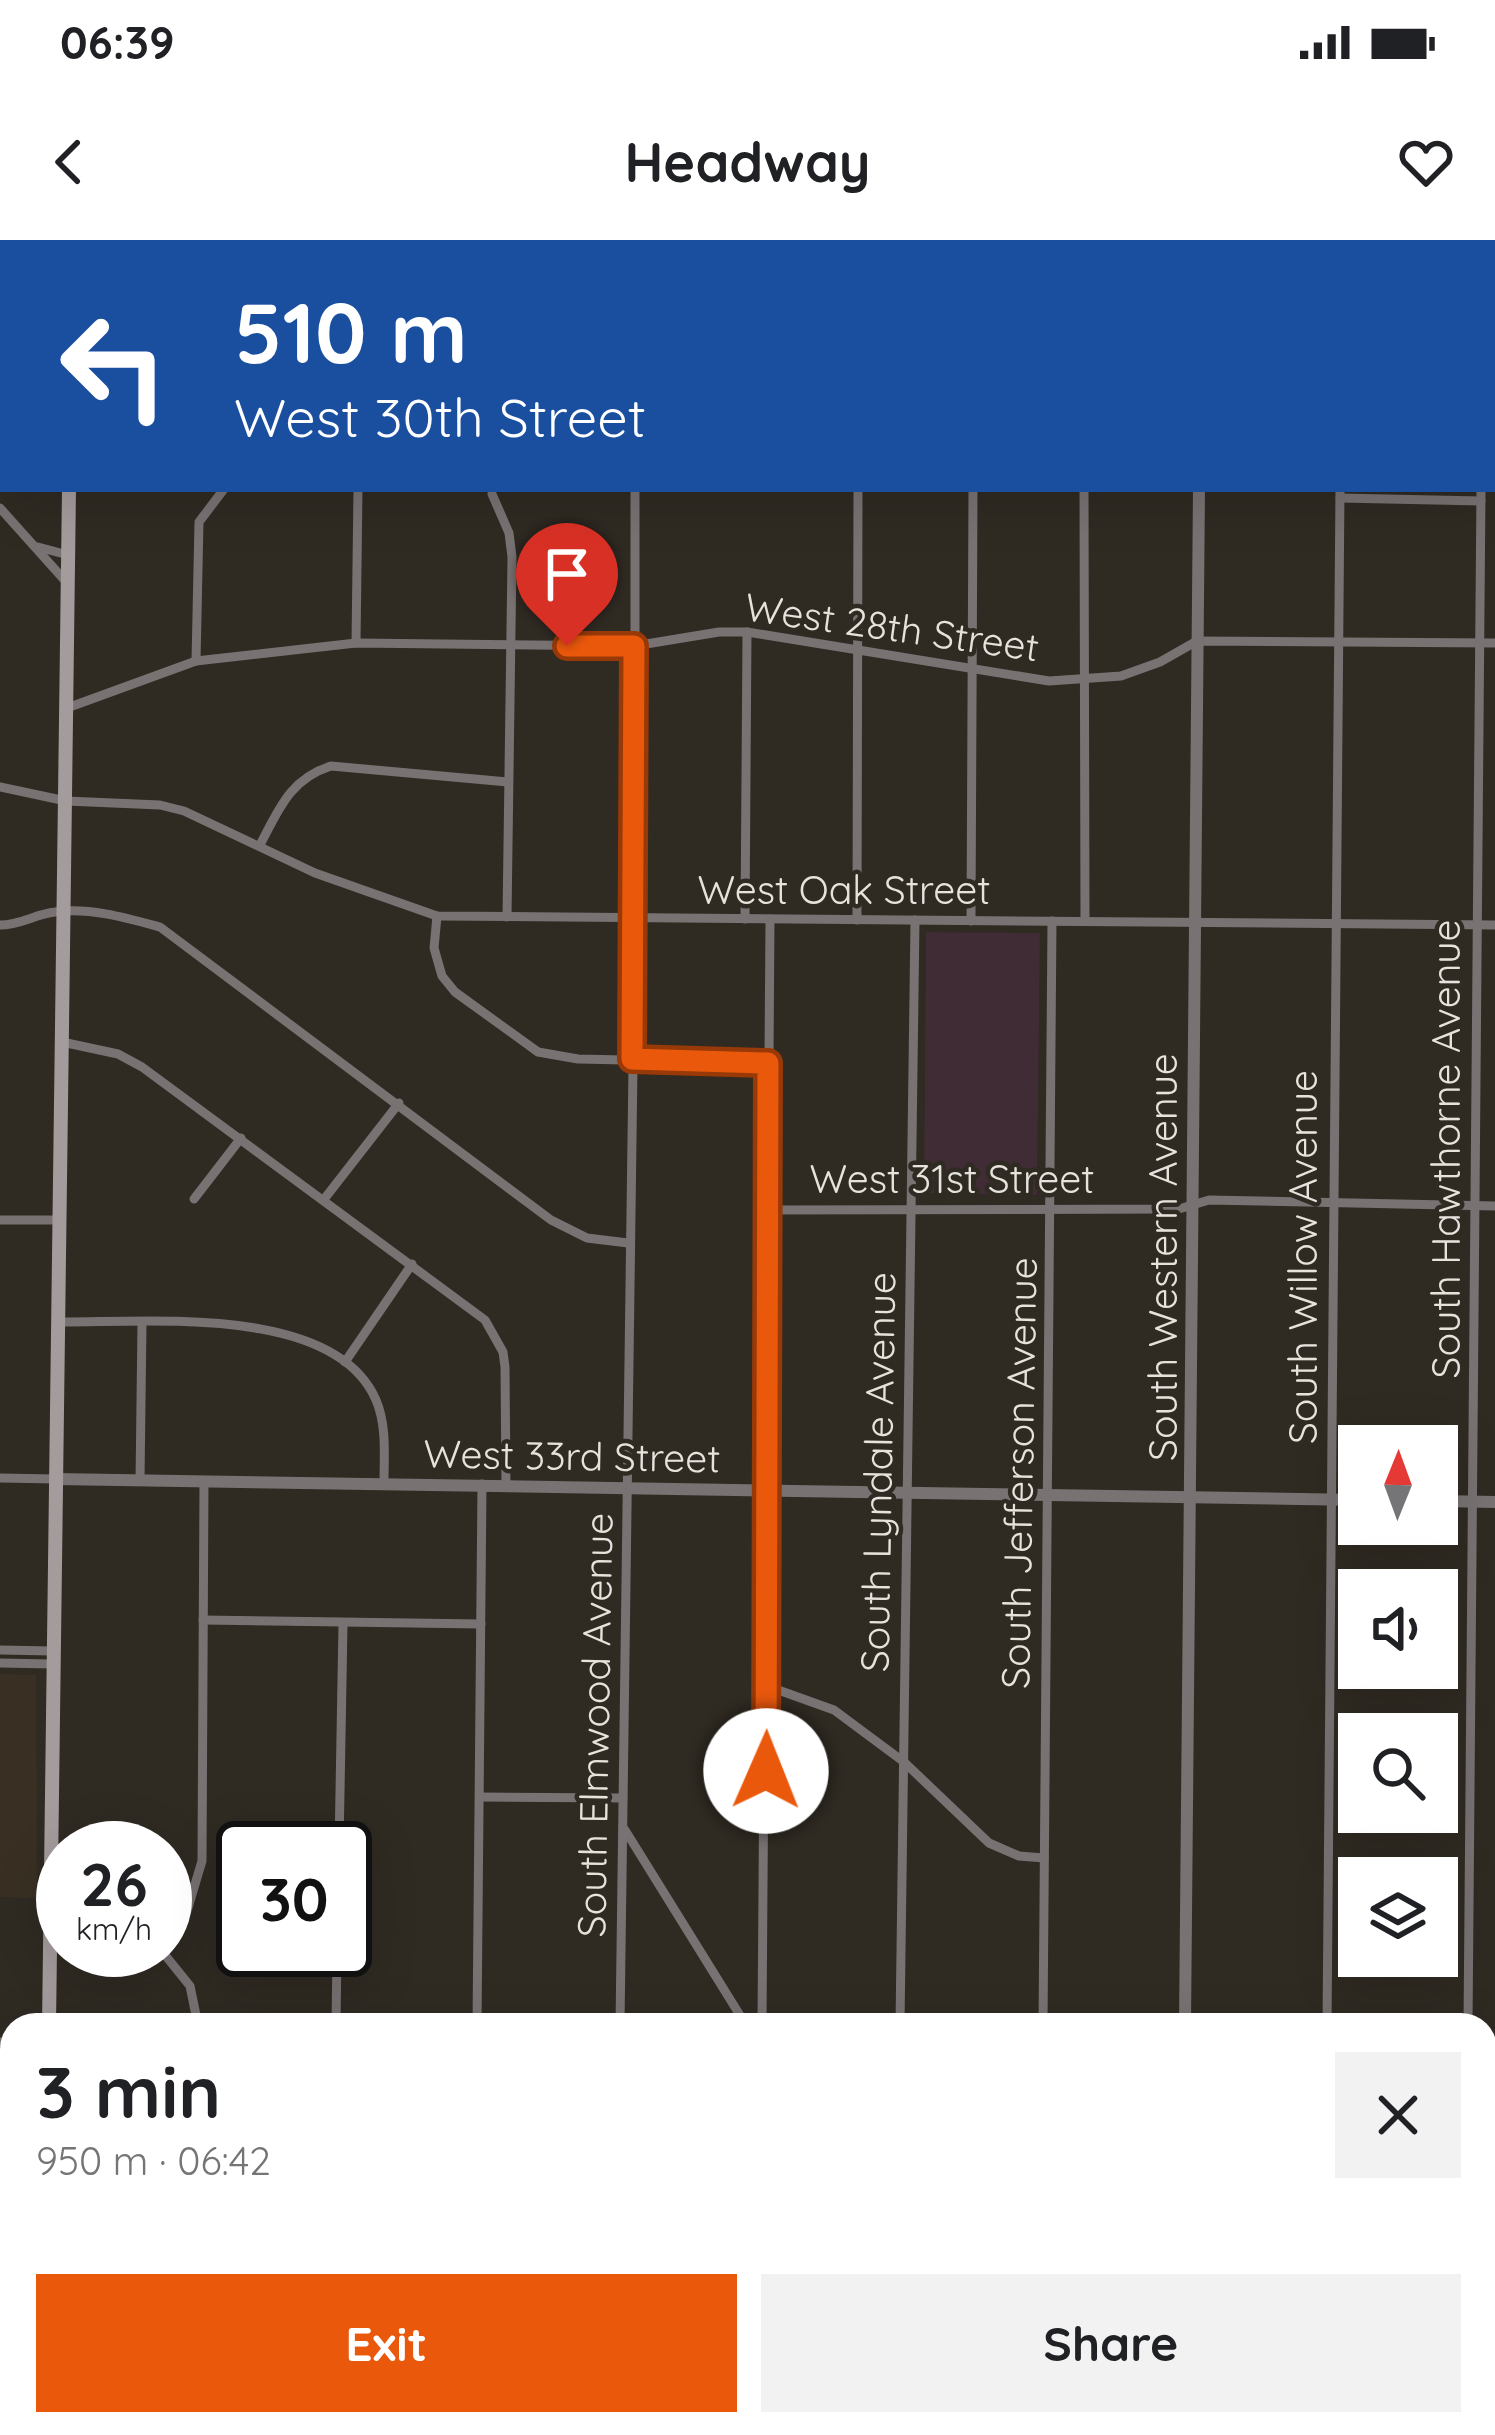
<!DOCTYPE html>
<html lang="en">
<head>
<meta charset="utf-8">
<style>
  :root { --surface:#fff; --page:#f2f2f2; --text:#202124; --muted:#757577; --accent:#ea580c }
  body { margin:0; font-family:Quicksand,sans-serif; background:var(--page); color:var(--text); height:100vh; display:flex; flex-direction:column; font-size:45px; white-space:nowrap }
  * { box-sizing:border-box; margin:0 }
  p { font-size:39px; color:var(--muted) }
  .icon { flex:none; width:66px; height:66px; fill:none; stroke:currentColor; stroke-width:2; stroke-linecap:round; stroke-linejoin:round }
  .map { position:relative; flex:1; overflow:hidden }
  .drawer { position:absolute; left:0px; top:1773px; width:1497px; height:423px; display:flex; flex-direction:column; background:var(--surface); border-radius:36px 36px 0 0; box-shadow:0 12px 48px #0002 }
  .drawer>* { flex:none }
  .hud { position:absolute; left:0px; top:0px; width:1497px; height:252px; box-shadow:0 12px 48px #0002; background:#1a4fa0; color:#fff; overflow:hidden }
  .needle { width:78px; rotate:1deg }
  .controls { position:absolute; left:1338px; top:1185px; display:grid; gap:24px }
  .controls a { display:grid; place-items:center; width:120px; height:120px; border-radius:0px; background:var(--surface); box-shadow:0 12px 48px #0002; font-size:60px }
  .speed { position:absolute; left:36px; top:1581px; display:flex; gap:24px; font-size:60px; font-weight:700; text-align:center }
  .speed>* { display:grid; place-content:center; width:156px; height:156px; border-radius:50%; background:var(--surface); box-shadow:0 12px 48px #0002; line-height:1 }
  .speed small { font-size:30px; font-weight:400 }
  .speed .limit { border:6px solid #111; border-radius:18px; background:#fff; color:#111 }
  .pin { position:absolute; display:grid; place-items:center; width:102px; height:102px; color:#fff; margin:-123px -51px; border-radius:50% 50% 50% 0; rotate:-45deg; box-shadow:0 0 12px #0007 }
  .pin .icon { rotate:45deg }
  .me { position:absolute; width:132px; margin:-66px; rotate:1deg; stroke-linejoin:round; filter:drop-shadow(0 0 9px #0008) }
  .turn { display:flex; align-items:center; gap:42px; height:252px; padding:0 36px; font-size:54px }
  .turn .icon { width:156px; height:156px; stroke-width:2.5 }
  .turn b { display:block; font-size:84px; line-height:102px }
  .round { display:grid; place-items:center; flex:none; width:126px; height:126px; border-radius:0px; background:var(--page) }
  .summary { display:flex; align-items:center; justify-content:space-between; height:204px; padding:0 36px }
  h1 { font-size:72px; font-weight:700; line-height:90px }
  .button { display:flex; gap:24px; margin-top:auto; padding:24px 36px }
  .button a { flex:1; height:138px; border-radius:0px; background:var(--accent); color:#fff; font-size:48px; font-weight:700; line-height:138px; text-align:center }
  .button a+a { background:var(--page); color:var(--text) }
  .status { display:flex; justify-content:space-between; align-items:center; height:84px; padding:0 60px; background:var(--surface); direction:ltr }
  .status svg { height:33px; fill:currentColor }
  header { display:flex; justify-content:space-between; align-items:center; height:156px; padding:0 36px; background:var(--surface); font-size:54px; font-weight:700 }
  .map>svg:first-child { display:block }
  .built { fill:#393023 }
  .education { fill:#3f2c34 }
  .green { fill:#3c4f35 }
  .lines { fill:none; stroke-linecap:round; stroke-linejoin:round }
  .minor { stroke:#787273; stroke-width:9 }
  .tertiary { stroke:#787273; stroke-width:12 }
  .secondary { stroke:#a49b9c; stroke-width:14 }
  .route-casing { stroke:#983908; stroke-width:30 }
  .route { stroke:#ea580c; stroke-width:21 }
  .labels { text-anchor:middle; stroke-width:9; stroke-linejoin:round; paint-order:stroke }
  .street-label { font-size:39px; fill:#e6e3dd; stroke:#2f2a22 }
</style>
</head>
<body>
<div class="status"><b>06:39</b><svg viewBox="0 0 49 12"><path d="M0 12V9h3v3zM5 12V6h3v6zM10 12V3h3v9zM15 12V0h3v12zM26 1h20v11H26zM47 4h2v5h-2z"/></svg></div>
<header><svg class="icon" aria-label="back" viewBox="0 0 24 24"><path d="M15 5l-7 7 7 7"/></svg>Headway<svg class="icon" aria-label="heart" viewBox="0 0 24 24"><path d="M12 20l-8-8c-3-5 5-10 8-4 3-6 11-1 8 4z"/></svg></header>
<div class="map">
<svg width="1495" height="2195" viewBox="0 0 1495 2195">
  <rect width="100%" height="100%" fill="#2f2a22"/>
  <path class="built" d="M0,1434L36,1435L37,1658L0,1657Z"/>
  <g class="education">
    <path d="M926,692L1040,693L1037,955L924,953Z"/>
    <path d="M0,1798H12V2184H28V2195H0Z"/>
  </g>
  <path class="green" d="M758,2184H1039L1038,2195H758Z"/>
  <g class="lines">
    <g class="minor">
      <path d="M1320,0L1321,3"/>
      <path d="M1437,0L1440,3"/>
      <path d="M207,3V0"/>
      <path d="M356,3V0"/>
      <path d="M1494,34L1495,33"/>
      <path d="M1084,249L1085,681"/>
      <path d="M492,254L509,293L512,317L507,677"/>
      <path d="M1340,258L1481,261"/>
      <path d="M0,268L68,344"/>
      <path d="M38,307L68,315"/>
      <path d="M356,403L358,249"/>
      <path d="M196,421L199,282L224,249"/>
      <path d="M67,468L196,421L356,403L634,406L719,392H747L1049,441L1121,436L1160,422L1197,401L1495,403"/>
      <path d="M0,547L66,561L160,565L184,571L315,633L437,676L1495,685"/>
      <path d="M260,605C279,569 290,539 331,526L508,542"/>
      <path d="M437,676L434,708L442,736L455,752L538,812L578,819L768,823"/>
      <path d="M745,679L747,392"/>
      <path d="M857,680L858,249"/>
      <path d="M971,681L973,249"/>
      <path d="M0,685C21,685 35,674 55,672C89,667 127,678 160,687L551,980L587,998L628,1003"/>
      <path d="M62,802L118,814L142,827L485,1080L503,1112L505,1127L506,1245"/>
      <path d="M325,958L399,863"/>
      <path d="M194,959L241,898"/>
      <path d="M768,970L1179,969L1209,960L1495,966"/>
      <path d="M0,980H59"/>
      <path d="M57,1082C144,1083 334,1063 376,1160C387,1186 384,1215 384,1243"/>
      <path d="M345,1122L412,1024"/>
      <path d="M0,1238L56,1239"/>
      <path d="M140,1241L142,1083"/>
      <path d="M203,1380L481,1384"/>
      <path d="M0,1410L53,1411"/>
      <path d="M0,1423L53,1424"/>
      <path d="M767,1446L834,1470L904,1522L989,1603L1019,1616L1044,1618"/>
      <path d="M481,1557L623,1558"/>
      <path d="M625,1590L746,1785"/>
      <path d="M339,1608L343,1384"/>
      <path d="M165,1700L187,1671L202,1621L204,1241"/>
      <path d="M161,1710L190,1746L198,1785"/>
      <path d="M336,1785L337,1710"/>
      <path d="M477,1785L482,1244"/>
      <path d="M620,1785L635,678V249"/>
      <path d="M762,1785L770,679"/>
      <path d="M900,1785L915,680"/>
      <path d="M1043,1785L1052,681"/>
      <path d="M1327,1785L1340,249"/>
      <path d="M1468,1785L1481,249"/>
      <path d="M0,1802H12"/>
      <path d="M1485,2106H1495"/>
      <path d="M194,2195L197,2184"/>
      <path d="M331,2195L332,2184"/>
      <path d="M473,2195V2184"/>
      <path d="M617,2195V2184"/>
      <path d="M758,2195V2184"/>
      <path d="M1038,2195L1039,2184"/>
      <path d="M1322,2195V2184"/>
      <path d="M1461,2195V2184"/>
    </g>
    <g class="tertiary">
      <path d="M1202,3V0"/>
      <path d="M56,1239L1359,1260"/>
      <path d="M1437,1261L1495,1262"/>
      <path d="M1185,1785L1199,249"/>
      <path d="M1485,1823L1495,1824"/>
      <path d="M1182,2195V2184"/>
    </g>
    <g class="secondary">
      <path d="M72,3V0"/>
      <path d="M1494,122H1495"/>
      <path d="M49,1785L69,249"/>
      <path d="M45,2195L46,2184"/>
    </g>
  </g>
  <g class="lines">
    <defs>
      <path id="route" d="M567,406H634L632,819L768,823L766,1531"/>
    </defs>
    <use href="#route" class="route-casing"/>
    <use href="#route" class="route"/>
  </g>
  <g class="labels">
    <g class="street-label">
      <text transform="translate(892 387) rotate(8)" y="14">West 28th Street</text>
      <text x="844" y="664">West Oak Street</text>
      <text transform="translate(1446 909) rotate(-90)" y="14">South Hawthorne Avenue</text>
      <text x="952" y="953">West 31st Street</text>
      <text transform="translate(1163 1017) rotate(-90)" y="14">South Western Avenue</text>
      <text transform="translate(1303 1017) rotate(-90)" y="14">South Willow Avenue</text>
      <text transform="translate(572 1216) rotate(1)" y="14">West 33rd Street</text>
      <text transform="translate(878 1232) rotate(-89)" y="14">South Lyndale Avenue</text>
      <text transform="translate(1019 1233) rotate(-89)" y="14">South Jefferson Avenue</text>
      <text transform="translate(595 1485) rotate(-89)" y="14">South Elmwood Avenue</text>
    </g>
  </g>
</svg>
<div class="controls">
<a><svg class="needle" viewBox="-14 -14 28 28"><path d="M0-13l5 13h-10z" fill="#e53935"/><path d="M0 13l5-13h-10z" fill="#757577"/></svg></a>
<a><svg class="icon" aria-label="sound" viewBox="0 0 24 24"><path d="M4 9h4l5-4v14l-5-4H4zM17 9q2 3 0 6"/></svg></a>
<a><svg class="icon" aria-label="search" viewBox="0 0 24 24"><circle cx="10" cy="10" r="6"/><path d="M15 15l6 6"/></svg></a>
<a><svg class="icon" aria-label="layers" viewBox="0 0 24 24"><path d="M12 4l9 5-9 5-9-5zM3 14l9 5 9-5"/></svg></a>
</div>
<div class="speed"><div>26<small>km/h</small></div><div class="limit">30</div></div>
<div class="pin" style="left:567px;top:406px;background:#d93025"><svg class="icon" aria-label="arrive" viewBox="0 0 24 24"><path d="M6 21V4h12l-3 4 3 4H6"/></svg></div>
<svg class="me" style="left:766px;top:1531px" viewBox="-20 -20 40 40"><circle r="19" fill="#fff"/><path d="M0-13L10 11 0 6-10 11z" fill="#ea580c"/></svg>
<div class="hud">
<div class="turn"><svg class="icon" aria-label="left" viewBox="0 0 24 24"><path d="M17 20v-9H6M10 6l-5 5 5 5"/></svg><div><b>510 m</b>West 30th Street</div></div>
</div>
<section class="drawer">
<div class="summary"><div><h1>3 min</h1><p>950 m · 06:42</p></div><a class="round"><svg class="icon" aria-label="close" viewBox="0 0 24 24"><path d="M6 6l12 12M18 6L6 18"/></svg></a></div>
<div class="button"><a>Exit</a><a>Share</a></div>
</section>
</div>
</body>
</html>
